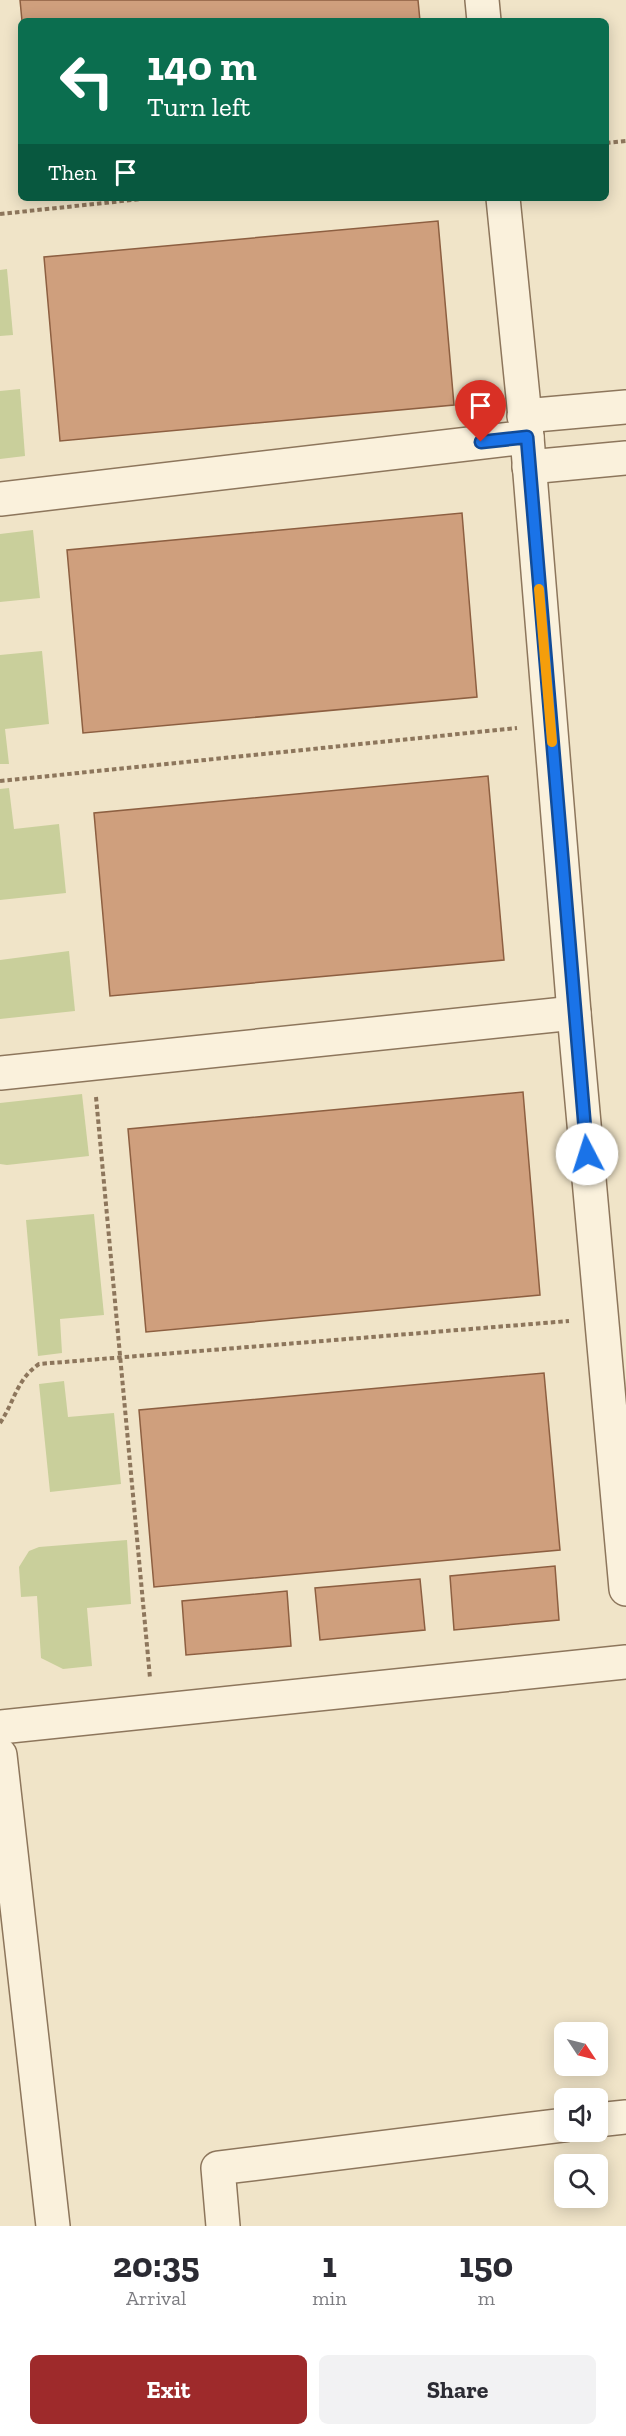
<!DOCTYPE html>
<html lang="en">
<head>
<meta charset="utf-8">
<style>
  :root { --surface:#fff; --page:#f2f2f3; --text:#2b2b33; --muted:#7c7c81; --accent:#9e2a2b }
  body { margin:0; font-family:"Zilla Slab",serif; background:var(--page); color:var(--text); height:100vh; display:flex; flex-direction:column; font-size:22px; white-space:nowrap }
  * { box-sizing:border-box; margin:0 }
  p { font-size:20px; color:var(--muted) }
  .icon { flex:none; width:33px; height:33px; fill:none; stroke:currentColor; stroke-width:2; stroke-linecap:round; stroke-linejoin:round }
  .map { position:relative; height:2226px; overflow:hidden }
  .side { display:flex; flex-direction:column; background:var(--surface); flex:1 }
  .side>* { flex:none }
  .banner { position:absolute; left:18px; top:18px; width:591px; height:183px; border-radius:9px; box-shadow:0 3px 15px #0003; background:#0b6e4f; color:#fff; overflow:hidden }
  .needle { width:39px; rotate:125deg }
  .controls { position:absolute; left:554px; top:2022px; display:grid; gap:12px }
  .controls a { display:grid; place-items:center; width:54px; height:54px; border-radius:9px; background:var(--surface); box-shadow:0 3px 15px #0003; font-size:30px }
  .pin { position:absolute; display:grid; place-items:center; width:51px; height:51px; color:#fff; margin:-62px -26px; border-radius:50% 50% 50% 0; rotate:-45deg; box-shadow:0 0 6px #0007 }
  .pin .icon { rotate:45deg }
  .me { position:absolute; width:66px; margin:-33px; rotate:355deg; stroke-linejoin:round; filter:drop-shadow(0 0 4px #0008) }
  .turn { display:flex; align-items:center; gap:21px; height:126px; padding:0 30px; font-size:27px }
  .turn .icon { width:78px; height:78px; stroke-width:2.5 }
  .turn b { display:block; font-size:42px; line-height:51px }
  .then { display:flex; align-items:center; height:57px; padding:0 30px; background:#0003; gap:12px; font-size:22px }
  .eta { display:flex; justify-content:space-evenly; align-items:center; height:102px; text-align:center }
  .eta b { font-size:36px; font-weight:800; line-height:42px }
  .cta { display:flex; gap:12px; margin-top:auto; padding:12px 30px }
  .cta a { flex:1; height:69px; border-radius:9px; background:var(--accent); color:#fff; font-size:24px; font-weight:800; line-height:69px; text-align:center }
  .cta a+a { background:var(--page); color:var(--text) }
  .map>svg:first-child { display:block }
  .green { fill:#c9cf9b }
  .building { fill:#cf9f7d; stroke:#8d5f41; stroke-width:1.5 }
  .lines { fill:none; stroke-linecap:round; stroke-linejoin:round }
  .minor-casing { stroke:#8d765c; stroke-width:36 }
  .path { stroke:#8d765c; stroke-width:4; stroke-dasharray:4.5 3; stroke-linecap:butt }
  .minor { stroke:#faf1dc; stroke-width:33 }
  .route-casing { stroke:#114b97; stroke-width:15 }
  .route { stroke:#1a73e8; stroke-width:10 }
  .slow { stroke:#f59e0b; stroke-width:10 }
</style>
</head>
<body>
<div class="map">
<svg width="626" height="2226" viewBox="0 0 626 2226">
  <rect width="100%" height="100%" fill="#f0e4c8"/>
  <g class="green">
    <path d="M7,269L13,335L0,336V270Z"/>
    <path d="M20,389L25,456L0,459V391Z"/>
    <path d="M33,530L40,598L0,602V534Z"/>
    <path d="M42,651L49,724L5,729L9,764H0V655Z"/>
    <path d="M9,788L14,829L59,824L66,893L0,900V789Z"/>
    <path d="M69,951L75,1011L0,1019V960Z"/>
    <path d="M82,1094L89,1156L7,1165L0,1164V1103Z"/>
    <path d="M94,1214L104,1315L60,1319L62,1353L38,1356L26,1220Z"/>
    <path d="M64,1381L68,1417L114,1413L121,1484L50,1492L39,1384Z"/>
    <path d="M127,1540L131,1604L87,1608L92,1666L63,1669L41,1658L37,1596L21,1597L19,1567L29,1551L39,1547Z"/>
  </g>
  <g class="building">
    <path d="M20,0H418L420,21H22Z"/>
    <path d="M438,221L454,405L60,441L44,257Z"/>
    <path d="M462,513L477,697L83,733L67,550Z"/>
    <path d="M488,776L504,960L110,996L94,813Z"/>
    <path d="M523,1092L540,1295L146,1332L128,1129Z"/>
    <path d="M544,1373L560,1550L154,1587L139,1410Z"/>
    <path d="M555,1566L559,1620L454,1630L450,1576Z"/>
    <path d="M420,1579L425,1630L320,1640L315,1588Z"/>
    <path d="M287,1591L291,1646L186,1655L182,1601Z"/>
  </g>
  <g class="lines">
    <defs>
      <g id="minor">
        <path d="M482,0L484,21"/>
        <path d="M503,198L527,437L574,1013L626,1589"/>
        <path d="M524,416L626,407"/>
        <path d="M529,467L626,458"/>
        <path d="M0,499L527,437"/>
        <path d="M0,1073L574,1013"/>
        <path d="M0,1727L626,1662"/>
        <path d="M0,1755L53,2226"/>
        <path d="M597,2120L626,2117"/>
        <path d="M223,2226L218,2168L564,2125"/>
      </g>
    </defs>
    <use href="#minor" class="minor-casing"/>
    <g class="path">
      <path d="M606,143L626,141"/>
      <path d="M0,214L151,198"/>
      <path d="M0,781L517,728"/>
      <path d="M96,1097L150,1678"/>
      <path d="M0,1423C15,1401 16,1380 39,1364L569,1321"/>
    </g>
    <use href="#minor" class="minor"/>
  </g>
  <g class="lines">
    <defs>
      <path id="route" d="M481,442L527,437L587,1154"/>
    </defs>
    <use href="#route" class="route-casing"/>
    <use href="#route" class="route"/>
    <path class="slow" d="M539,589L552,742"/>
  </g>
</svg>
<div class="controls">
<a><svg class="needle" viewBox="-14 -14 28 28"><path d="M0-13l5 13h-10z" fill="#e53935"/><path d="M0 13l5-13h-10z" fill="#7c7c81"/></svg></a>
<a><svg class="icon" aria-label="sound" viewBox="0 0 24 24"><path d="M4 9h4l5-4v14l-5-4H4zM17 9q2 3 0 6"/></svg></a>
<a><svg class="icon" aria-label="search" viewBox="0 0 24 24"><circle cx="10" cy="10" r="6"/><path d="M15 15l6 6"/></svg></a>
</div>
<div class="pin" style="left:481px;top:442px;background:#d93025"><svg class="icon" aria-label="arrive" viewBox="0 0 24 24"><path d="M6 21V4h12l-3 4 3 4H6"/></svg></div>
<svg class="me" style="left:587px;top:1154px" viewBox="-20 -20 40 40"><circle r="19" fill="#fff"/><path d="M0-13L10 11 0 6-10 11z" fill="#1a73e8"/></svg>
<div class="banner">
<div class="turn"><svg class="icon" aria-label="left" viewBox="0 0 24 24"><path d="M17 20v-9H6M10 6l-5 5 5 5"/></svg><div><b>140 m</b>Turn left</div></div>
<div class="then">Then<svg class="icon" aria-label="arrive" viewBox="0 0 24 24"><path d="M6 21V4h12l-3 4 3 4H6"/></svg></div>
</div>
</div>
<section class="side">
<div class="eta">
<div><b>20:35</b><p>Arrival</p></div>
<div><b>1</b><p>min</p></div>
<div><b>150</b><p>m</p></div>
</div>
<div class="cta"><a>Exit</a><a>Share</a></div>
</section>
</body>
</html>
